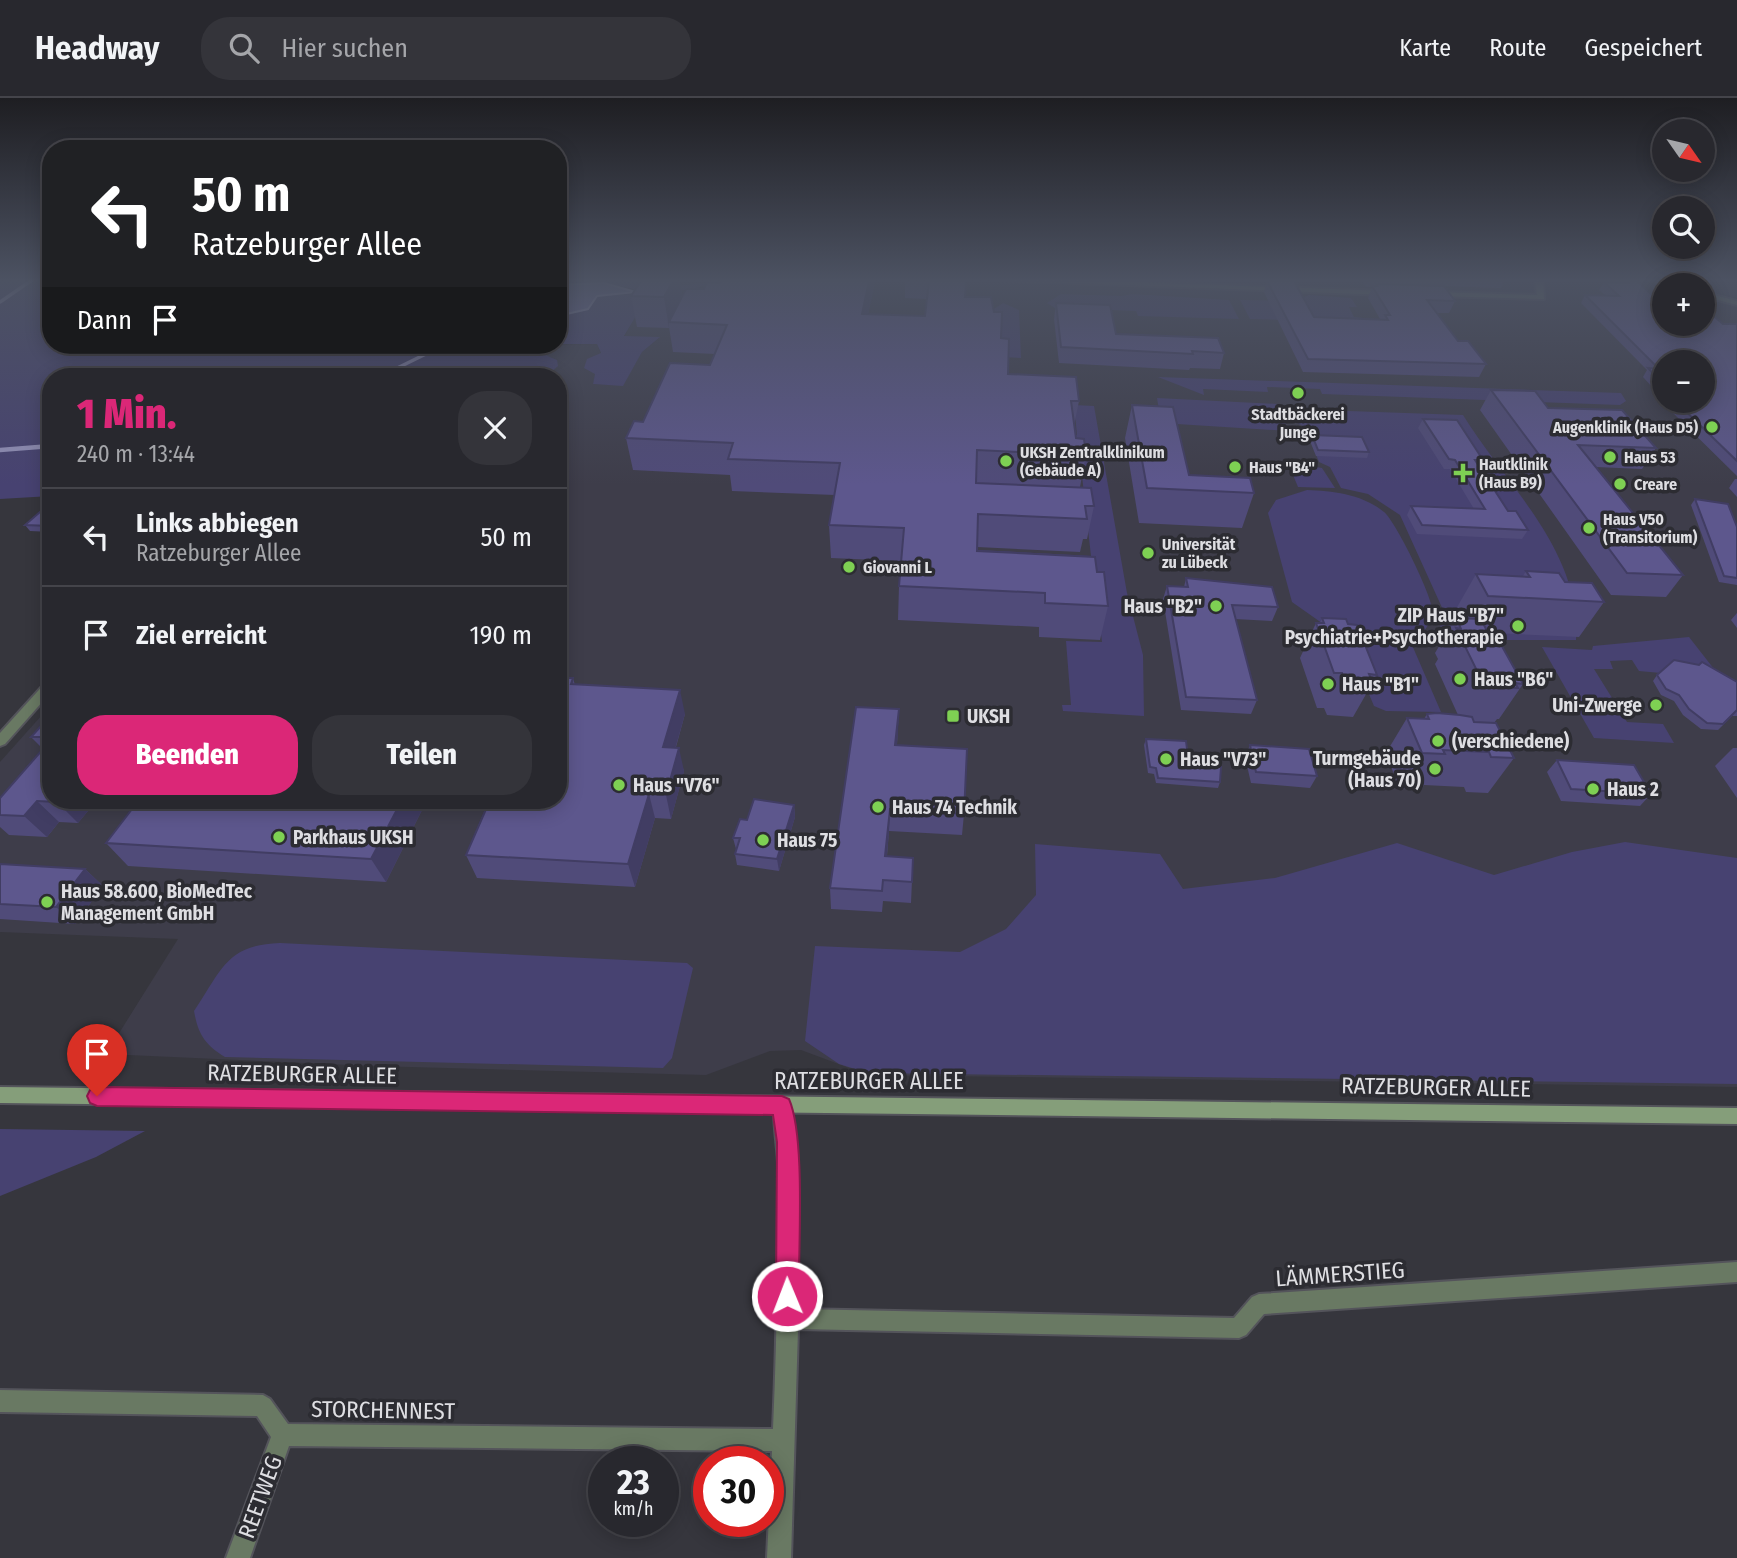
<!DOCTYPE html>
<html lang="de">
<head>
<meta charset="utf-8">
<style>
  :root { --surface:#28282e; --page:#34343a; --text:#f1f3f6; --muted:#a5a6aa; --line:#44444a; --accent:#db2777 }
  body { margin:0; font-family:"Fira Sans Condensed",sans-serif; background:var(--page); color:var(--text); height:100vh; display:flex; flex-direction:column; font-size:26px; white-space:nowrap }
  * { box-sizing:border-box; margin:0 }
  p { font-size:23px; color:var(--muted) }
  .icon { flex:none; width:38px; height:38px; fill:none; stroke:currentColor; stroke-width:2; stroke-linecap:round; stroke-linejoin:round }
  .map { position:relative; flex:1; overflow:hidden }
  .details { position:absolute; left:42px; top:270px; width:525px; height:441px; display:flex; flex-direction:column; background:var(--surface); border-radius:28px; box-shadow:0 4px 18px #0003,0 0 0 2px var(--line) }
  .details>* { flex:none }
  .hud { position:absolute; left:42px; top:42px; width:525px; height:214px; border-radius:28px; box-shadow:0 4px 18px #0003,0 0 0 2px var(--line); background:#202124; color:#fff; overflow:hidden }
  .needle { width:46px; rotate:124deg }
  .buttons { position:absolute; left:1652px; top:21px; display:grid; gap:14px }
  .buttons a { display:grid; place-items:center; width:63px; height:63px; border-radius:50%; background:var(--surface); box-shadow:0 4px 18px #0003,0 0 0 2px var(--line); font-size:35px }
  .speed { position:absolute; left:588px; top:1348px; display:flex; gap:14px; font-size:35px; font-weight:700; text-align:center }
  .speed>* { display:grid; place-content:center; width:91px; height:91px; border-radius:50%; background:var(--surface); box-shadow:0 4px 18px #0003,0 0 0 2px var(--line); line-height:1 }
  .speed small { font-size:18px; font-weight:400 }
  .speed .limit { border:10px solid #d22; background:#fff; color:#111 }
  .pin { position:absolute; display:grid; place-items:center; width:60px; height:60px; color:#fff; margin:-72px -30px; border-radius:50% 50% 50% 0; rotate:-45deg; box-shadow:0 0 7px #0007 }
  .pin .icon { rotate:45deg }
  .me { position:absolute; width:77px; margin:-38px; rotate:359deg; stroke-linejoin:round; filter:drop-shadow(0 0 5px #0008) }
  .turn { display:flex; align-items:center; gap:24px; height:147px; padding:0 35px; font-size:32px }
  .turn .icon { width:91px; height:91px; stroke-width:2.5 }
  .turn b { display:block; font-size:49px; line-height:60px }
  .then { display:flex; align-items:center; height:66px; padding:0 35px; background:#0003; gap:14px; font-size:26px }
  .round { display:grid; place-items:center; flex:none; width:74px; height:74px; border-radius:28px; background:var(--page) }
  .head { display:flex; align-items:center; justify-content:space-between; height:119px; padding:0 35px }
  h1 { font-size:42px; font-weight:800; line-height:52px; color:var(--accent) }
  .button { display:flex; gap:14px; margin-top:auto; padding:14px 35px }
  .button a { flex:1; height:80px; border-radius:28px; background:var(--accent); color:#fff; font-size:28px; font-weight:800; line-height:80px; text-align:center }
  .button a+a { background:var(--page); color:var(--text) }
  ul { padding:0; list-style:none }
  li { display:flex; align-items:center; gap:21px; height:98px; padding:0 35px; border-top:2px solid var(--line) }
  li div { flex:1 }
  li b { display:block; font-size:26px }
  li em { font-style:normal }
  header { display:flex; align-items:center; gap:42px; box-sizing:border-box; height:98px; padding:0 35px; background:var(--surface); border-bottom:2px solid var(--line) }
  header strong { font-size:33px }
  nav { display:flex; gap:38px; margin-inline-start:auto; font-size:24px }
  .search { width:490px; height:63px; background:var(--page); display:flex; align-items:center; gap:18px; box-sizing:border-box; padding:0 24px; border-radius:28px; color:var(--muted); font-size:26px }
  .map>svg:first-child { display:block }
  .built { fill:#3e3d4a; fill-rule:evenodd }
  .green { fill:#474271 }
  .water { fill:#7671a9; stroke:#9592ba; stroke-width:2 }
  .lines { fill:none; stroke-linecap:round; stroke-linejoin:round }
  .stream-far1 { stroke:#9592ba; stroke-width:3.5 }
  .stream { stroke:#9592ba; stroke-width:4.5 }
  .street-casing { stroke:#54545b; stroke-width:4 }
  .secondary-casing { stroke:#54545b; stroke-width:4 }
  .street { fill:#697963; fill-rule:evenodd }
  .secondary { fill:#859e7a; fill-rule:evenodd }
  .wall { fill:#504b79 }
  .shaded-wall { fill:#413d63 }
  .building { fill:#5d578d; stroke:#413d63; stroke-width:2 }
  .route { fill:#db2777; stroke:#8e194d; stroke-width:2 }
  .poi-dot { fill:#7ed053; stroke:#2c2c32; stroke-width:2.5 }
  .labels { text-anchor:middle; stroke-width:7; stroke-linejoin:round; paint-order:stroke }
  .far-poi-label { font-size:16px; font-weight:bold; fill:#dedee2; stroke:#2c2c32; text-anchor:start }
  .poi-label { font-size:19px; font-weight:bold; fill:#dedee2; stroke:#2c2c32; text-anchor:start }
  .near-street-label { font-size:23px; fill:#dedee2; stroke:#2c2c32 }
</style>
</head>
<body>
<header>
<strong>Headway</strong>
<div class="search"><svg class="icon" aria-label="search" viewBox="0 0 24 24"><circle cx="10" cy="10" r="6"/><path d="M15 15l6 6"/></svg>Hier suchen</div>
<nav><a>Karte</a><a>Route</a><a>Gespeichert</a></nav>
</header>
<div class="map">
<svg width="1737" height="1460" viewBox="0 0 1737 1460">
  <rect width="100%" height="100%" fill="#36363d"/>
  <g class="built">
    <path d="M1637,182L1664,190V226H1703V200L1737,209V989L868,977L801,952L770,953L706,977L374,968L106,956L178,841L0,834V664L51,607V702H558V278H494L504,270L522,275L543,257L541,247L597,246L601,256L593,286L623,287L642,254L659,240L624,239L650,193L641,183ZM1664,264H1703V303H1664Z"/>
    <path d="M1668,183H1737V200L1703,192V187Z"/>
  </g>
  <g class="green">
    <path d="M0,183H51V247H548L542,248L543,256L557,262L558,268L548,277L504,270L494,278H51V398L0,401Z"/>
    <path d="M558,183H653L660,190L718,183L690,192L651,193L624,238L660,239L642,254L623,288L593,286L595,276L584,270L587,261L601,255L597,246H558V218L588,211L597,198L631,196L634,191L604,185L558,187Z"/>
    <path d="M1061,196L1122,198L1132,196L1229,202L1239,221L1138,218L1136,213L1055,210L1047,205Z"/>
    <path d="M1309,197L1351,200L1357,209H1349L1354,219L1363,220L1365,224L1250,221L1240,202L1295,203Z"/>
    <path d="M1003,205L1019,212L1021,260L1001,259L991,213Z"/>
    <path d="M1158,279L1621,295L1626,303L1620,307L1322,296L1320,291L1267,289L1268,294L1203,291L1204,297Z"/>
    <path d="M1157,300L1278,306L1289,333L1161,325Z"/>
    <path d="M1074,307L1094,308L1127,495L1143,557L1144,618L1063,613L1062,607H1071L1066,543L1102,544L1095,489L978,483V452L1091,458L1080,360L977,333L1077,337Z"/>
    <path d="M1291,311L1463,317C1507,388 1582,454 1576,542H1428L1440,529L1444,514L1400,417L1368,396L1341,390L1330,369L1319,364L1305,329L1295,324Z"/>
    <path d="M1298,366L1322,370L1335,390L1298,389L1291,372Z"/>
    <path d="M1307,392C1333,393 1362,396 1384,414C1396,424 1430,494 1432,510C1434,525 1421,537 1412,547L1441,614L1386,613L1374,608L1346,542L1292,504L1268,415L1276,402Z"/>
    <path d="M1689,539L1714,571L1661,575L1639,573L1632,562L1610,563L1613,571H1594L1627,624L1663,626L1674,645L1594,640L1542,549L1592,552L1593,548Z"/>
    <path d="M1625,744L1737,760V986L868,975L839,966L805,943L815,848L960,854L1006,831L1036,797L1035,746L1160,756L1183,791L1275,780L1397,745L1494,777L1572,754Z"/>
    <path d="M280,845L687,865L693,870L672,960L663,970L225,959C205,947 198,936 194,913C222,872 226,847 280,845Z"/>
    <path d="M0,1031L145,1033L96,1059L0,1098Z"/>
  </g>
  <path class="water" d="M604,185L636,194L597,198L588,211L558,218V187Z"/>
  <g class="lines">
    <g class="stream-far1">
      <path d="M0,204L32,182"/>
      <path d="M381,278L436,251"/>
    </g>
    <path class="stream" d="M0,352L51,348"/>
    <defs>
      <g id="street">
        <path d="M995,182H1078L1388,193L1392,195L1388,197Z"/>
        <path d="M1535,182H1543L1544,201L1433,198L1429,196L1433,194L1537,197Z"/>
        <path d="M1650,182H1663L1675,187H1664Z"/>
        <path d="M1703,194L1737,203V207L1703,198Z"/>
        <path d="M51,582V594L5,646L0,648V635L47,583Z"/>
        <path d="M782,1000L788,1002L796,1044L798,1211L1234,1220L1252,1199L1259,1196L1737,1164V1184L1264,1216L1246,1237L1239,1240L798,1231L791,1460H767L772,1353L289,1348L250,1460H226L271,1339L257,1318L0,1314V1292L263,1297L270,1301L288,1326L773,1331C777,1243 778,1155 778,1066C778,1051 771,1013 776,1002Z"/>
      </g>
      <path id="secondary" d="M0,989L1737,1010V1026L0,1005Z"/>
    </defs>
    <use href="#street" class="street-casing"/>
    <use href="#secondary" class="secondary-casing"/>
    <use href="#street" class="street"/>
    <use href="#secondary" class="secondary"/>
  </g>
  <g class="wall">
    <path d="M680,183L682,197L704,191L719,185L720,183H875L868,216L925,218L927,201L905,200V183H966L965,199L1001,240L1008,276L1079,303L1074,328L1076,340L1086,357L1080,389L1094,408L1087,441H1083L1080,454L977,449V453L1097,474L1108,508L1100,542L1039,539V529L898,522L899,488L901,463L831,460L829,427L835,397L732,393L730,377L633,372L626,340L643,324L710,267L715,256L673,254L669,229V230L637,229L631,198Z"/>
    <path d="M1267,183L1314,219L1380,221L1368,200L1372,189H1366L1362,183H1504L1501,190L1444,188L1455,203L1449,215H1437L1458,243L1486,266L1479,279L1303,274L1264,194Z"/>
    <path d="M1604,184L1654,199L1723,226H1737V378L1670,312L1672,310L1665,303H1703L1664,264V302L1643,279L1647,272L1581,205L1585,197H1605L1599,192Z"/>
    <path d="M1056,205L1116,236L1224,255L1220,271L1190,270L1189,272L1059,265L1054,221Z"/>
    <path d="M1491,292L1548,310L1656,350L1642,371L1596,369L1683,477L1666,499L1611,497L1480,312Z"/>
    <path d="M1132,307L1189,377L1254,395L1242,430L1139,425L1125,340Z"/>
    <path d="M1423,321L1483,362L1479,368L1508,413L1528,432L1522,441L1417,436L1407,417L1411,408L1474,411L1450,371H1444L1418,330Z"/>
    <path d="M1312,337L1369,354L1367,360L1316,358L1310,343Z"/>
    <path d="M1735,381H1737V399L1729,390Z"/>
    <path d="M1695,401L1737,429V487L1719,484L1691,407Z"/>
    <path d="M51,405V434L30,433L25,427Z"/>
    <path d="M1526,473L1565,484L1604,504L1579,539L1495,535L1523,586L1499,621H1497L1494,625L1514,660L1488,695L1466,694L1464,689L1424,687L1422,691L1399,690L1386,655L1407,620L1424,621L1427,616L1458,617L1435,566L1438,561L1435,555L1456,520H1460L1456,511L1476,476L1523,478Z"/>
    <path d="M1186,480L1278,509L1272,523L1235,521L1257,602L1251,616L1181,612L1163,501L1167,488L1184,489Z"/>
    <path d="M1737,515V530L1731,522Z"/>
    <path d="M1322,520L1348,526L1377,577L1353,619L1327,617L1324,610H1317L1300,560L1316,525H1320Z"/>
    <path d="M1657,577L1737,584V618H1732L1718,632L1701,631L1683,617L1674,603L1661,597L1653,583Z"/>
    <path d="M573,580L575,587L685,616L676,649L684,673L671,721L655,720L635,789L477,780L466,757L489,702H558Z"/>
    <path d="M899,611L897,647L964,716L962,737L889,733L887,758L913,760L911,805L883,803L882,814L831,811L830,790Z"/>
    <path d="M51,617V702H97L78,725L59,724L47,739L9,737L0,729V700L43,651L31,639Z"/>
    <path d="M1146,641L1220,684L1218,690L1156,685L1154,676L1148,675L1144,647Z"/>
    <path d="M1250,647L1317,678L1310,690L1251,685L1245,659Z"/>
    <path d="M1733,650H1737V700L1715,668Z"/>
    <path d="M1557,662L1651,696L1640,708L1561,703L1547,674Z"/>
    <path d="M427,702L386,784L128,768L106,745Z"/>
    <path d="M794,707L795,719L779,773L737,767L735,756L736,751L733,740L747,722Z"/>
    <path d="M0,766L85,771L103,788L75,826L0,821Z"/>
  </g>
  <g class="shaded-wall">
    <path d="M673,183H680L683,201L669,224V230L664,199Z"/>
    <path d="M869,183H875L862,245V216Z"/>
    <path d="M680,592L685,616L669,672L663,649Z"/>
    <path d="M899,611L898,634L895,669V647Z"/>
    <path d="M679,650L684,673L671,721L666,697Z"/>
    <path d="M649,696L655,720L635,789L628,766Z"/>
    <path d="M58,702H97L78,725L57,704Z"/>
    <path d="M402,702H427L386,784L371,761Z"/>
    <path d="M37,703L59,724L47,739L24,718Z"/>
    <path d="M794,707L795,719L779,773L777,761Z"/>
    <path d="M890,711L889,733L885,779V758Z"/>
    <path d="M85,771L103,788L75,826L56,809Z"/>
  </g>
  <g class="building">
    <path d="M641,183H673L664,199L631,198Z"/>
    <path d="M720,183H869L862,216L925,218L929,183H966L965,199H991L994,214H1002L1001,240L1009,241L1008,276L1076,279L1079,303H1071L1076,340L1084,341L1086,357L977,352L976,385L1091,390L1094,408H1085L1087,421L978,416L977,453L1095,459L1097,474H1104L1108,508L1045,505V495L899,488L904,430L829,427L840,365L728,361L733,345L626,340L634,323L643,324L670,265L710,267L727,227L669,224L686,191H704L707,184L719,185Z"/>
    <path d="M1267,183H1294L1314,219L1388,222L1385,217H1390L1372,188H1377L1376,186L1444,188L1455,203L1427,202L1458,243H1468L1486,266L1308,261Z"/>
    <path d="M1631,183H1637L1654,199H1664V226H1703V209L1723,226H1737V363L1676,304L1703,303V264H1664V287L1648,270L1659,271L1585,197L1619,198L1604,184L1629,185Z"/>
    <path d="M1056,205L1110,207L1116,236L1218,240L1224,255L1192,253L1193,256L1061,249Z"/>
    <path d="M1491,292L1535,293L1548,310L1622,312L1656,350L1578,347L1683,477L1627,475Z"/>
    <path d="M1132,307L1173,309L1189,377L1250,380L1254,395L1147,390Z"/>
    <path d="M1423,321L1457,322L1483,362H1475L1508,413H1516L1528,432L1422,427L1411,408L1485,411L1455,362L1449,361Z"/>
    <path d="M1312,337L1362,339L1369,354L1318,352Z"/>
    <path d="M1695,401L1728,406L1737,429V480L1724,478Z"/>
    <path d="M51,405V428L25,427L48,407Z"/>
    <path d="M1526,473L1559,475L1565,484L1592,485L1604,504L1488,498L1476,476L1530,479Z"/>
    <path d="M1186,480L1272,489L1278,509L1232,507L1257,602L1186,599L1167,488L1188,489Z"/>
    <path d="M1322,520L1346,521L1348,526L1357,527L1377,577L1369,576L1372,583L1344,582L1342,575H1334L1316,525H1324Z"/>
    <path d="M1456,520L1481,521L1487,533L1494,534L1523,586L1515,585L1518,590L1491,589L1489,583H1482L1456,530L1461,531Z"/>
    <path d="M1674,562L1699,567L1702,564L1737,584V612L1723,626L1707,625L1689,611L1679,597L1666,591L1657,577Z"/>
    <path d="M558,580H573L571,586L680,592L663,649L679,650L666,697L649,696L628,766L466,757L490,702H558Z"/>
    <path d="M856,609L899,611L895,647L967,651L964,716L890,711L885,758L913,760L912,784L883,782L882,793L830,790Z"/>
    <path d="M1437,615L1460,617L1472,619L1474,624L1496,625L1514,660L1491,659L1489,654L1443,652L1445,656L1422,655L1407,620L1429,621L1427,616Z"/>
    <path d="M51,617V639H31Z"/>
    <path d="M1146,641L1186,643L1189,667L1221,669L1220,684L1158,680L1156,670L1150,669Z"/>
    <path d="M51,642V702H58L57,704L37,703L24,718L0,717V700Z"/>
    <path d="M1250,647L1309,651L1317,678L1256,674Z"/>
    <path d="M1557,662L1634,667L1651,696L1571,691Z"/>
    <path d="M754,701L794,707L777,761L735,756L740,740H733L740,721L747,722Z"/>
    <path d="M139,702H402L371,761L106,745Z"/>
    <path d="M0,766L85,771L56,809L0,806Z"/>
  </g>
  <linearGradient id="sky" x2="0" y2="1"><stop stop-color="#1e1e22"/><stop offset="0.47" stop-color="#4c5262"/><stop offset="1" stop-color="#4c5262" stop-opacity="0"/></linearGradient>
  <rect width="1737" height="387" fill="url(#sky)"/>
  <path class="route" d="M97,989L782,998L789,1001C806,1040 798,1151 799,1198L795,1206L787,1209L779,1206L776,1198L777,1044L773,1017L97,1008L90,1005L87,998L90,992Z"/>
  <g class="poi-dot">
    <circle cx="1298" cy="295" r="7"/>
    <circle cx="1712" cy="329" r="7"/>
    <circle cx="1610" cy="359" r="7"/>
    <circle cx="1006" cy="363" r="7"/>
    <circle cx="1235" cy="369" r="7"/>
    <path d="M1459.5 364.5h7v7h7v7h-7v7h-7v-7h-7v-7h7z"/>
    <circle cx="1620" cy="386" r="7"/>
    <circle cx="1589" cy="430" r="7"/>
    <circle cx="1148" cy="455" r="7"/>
    <circle cx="849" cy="469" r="7"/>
    <circle cx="1216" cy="508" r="7"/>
    <circle cx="1518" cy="528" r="7"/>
    <circle cx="1460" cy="581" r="7"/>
    <circle cx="1328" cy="586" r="7"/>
    <circle cx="1656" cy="607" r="7"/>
    <rect x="946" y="611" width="14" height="14" rx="3.5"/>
    <circle cx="1438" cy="643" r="7"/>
    <circle cx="1166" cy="661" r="7"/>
    <circle cx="1435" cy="671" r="7"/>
    <circle cx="619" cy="687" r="7"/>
    <circle cx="1593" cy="691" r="7"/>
    <circle cx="878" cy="709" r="7"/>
    <circle cx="279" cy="739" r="7"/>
    <circle cx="763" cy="742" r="7"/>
    <circle cx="47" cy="804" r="7"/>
  </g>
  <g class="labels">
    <g class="far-poi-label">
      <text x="1298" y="322" text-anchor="middle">Stadtbäckerei<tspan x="1298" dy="18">Junge</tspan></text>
      <text x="1698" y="335" text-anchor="end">Augenklinik (Haus D5)</text>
      <text x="1020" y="360">UKSH Zentralklinikum<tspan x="1020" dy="18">(Gebäude A)</tspan></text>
      <text x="1624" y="365">Haus 53</text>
      <text x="1479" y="372">Hautklinik<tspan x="1479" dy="18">(Haus B9)</tspan></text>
      <text x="1249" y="375">Haus "B4"</text>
      <text x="1634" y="392">Creare</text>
      <text x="1603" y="427">Haus V50<tspan x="1603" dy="18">(Transitorium)</tspan></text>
      <text x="1162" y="452">Universität<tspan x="1162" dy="18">zu Lübeck</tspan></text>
      <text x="863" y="475">Giovanni L</text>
    </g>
    <g class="poi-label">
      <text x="1202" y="515" text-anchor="end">Haus "B2"</text>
      <text x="1504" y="524" text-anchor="end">ZIP Haus "B7"<tspan x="1504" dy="22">Psychiatrie+Psychotherapie</tspan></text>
      <text x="1474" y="588">Haus "B6"</text>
      <text x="1342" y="593">Haus "B1"</text>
      <text x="1642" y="614" text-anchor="end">Uni-Zwerge</text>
      <text x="967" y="625">UKSH</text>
      <text x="1452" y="650">(verschiedene)</text>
      <text x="1421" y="667" text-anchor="end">Turmgebäude<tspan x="1421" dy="22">(Haus 70)</tspan></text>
      <text x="1180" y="668">Haus "V73"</text>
      <text x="633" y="694">Haus "V76"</text>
      <text x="1607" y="698">Haus 2</text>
      <text x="892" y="716">Haus 74 Technik</text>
      <text x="293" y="746">Parkhaus UKSH</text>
      <text x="777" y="749">Haus 75</text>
      <text x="61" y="800">Haus 58.600, BioMedTec<tspan x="61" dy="22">Management GmbH</tspan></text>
    </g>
    <g class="near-street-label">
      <text transform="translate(302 976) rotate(1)" y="8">RATZEBURGER ALLEE</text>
      <text x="869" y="991">RATZEBURGER ALLEE</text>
      <text transform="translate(1436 989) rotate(1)" y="8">RATZEBURGER ALLEE</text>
      <text transform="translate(1340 1176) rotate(-4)" y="8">LÄMMERSTIEG</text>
      <text transform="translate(383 1312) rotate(1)" y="8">STORCHENNEST</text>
      <text transform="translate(260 1399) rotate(-70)" y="8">REETWEG</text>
    </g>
  </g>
</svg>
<div class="buttons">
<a><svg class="needle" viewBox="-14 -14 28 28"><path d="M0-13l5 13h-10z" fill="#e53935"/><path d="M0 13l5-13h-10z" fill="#a5a6aa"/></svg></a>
<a><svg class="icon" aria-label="search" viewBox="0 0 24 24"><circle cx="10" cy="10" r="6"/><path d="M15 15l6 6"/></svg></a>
<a>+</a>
<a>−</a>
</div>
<div class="speed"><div>23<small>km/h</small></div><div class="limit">30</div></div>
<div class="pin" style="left:97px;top:998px;background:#d93025"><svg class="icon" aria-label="arrive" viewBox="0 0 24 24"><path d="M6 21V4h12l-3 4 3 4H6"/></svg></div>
<svg class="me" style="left:787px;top:1198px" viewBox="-20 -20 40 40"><circle r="17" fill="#db2777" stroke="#fff" stroke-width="3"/><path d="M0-11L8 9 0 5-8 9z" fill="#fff"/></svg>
<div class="hud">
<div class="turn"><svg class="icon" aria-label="left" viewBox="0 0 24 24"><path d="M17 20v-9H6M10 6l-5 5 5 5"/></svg><div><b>50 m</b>Ratzeburger Allee</div></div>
<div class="then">Dann<svg class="icon" aria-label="arrive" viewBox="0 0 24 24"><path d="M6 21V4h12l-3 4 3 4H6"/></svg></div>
</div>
<section class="details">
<div class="head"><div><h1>1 Min.</h1><p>240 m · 13:44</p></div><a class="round"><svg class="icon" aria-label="close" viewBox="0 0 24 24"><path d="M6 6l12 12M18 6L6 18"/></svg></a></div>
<ul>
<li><svg class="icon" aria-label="left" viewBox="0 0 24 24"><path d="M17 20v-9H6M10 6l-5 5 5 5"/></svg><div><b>Links abbiegen</b><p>Ratzeburger Allee</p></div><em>50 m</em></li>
<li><svg class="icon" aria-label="arrive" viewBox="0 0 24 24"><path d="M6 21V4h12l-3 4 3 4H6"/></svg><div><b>Ziel erreicht</b></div><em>190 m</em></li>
</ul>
<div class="button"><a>Beenden</a><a>Teilen</a></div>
</section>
</div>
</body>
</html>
